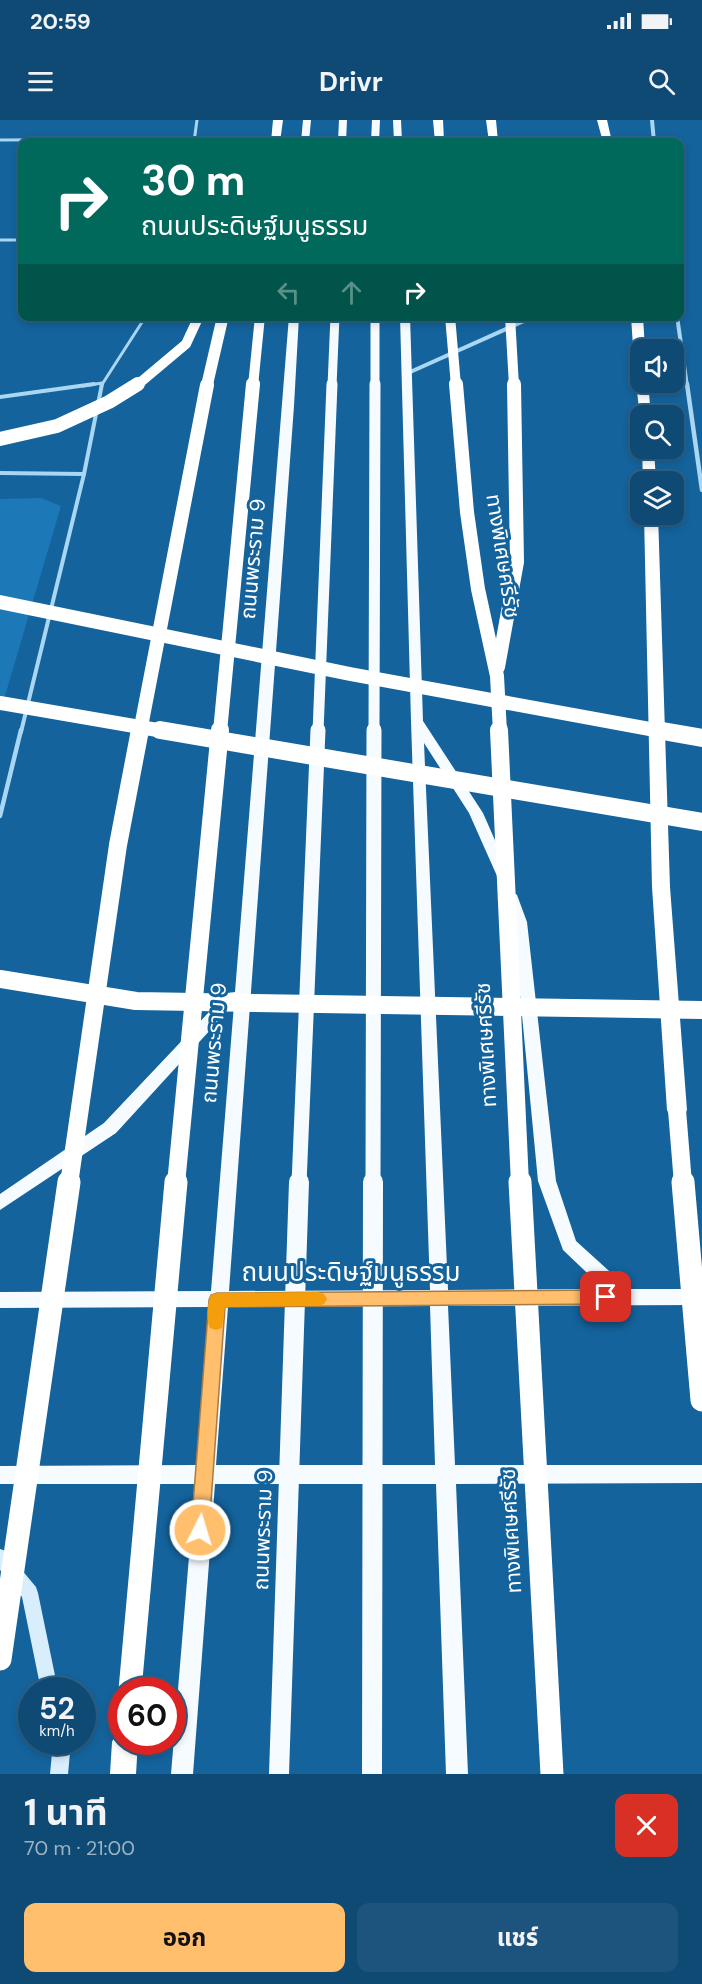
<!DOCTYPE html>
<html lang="th">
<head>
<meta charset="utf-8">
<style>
  :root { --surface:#0f4a75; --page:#1d547d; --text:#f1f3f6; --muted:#9bb3c5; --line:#2f6287; --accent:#ffbf6c }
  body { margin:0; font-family:"DM Sans","Noto Sans Thai",sans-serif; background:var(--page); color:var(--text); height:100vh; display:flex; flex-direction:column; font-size:22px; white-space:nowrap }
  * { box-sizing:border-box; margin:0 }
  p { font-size:20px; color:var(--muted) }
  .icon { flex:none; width:33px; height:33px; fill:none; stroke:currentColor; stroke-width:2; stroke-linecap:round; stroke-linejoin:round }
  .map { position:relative; height:1654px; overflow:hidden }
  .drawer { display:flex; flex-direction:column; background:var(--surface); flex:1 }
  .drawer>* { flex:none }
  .guide { position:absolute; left:18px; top:18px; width:666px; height:183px; border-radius:12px; box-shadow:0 3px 9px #0003,0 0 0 2px var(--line); background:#00695c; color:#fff; overflow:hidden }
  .tools { position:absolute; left:630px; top:219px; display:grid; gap:12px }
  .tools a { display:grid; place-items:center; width:54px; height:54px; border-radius:12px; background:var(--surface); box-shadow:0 3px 9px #0003,0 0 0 2px var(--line); font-size:30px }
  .speed { position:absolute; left:18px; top:1557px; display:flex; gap:12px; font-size:30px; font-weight:700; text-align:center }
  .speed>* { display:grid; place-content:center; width:78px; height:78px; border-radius:50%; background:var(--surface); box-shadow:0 3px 9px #0003,0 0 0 2px var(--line); line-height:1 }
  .speed small { font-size:15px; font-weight:400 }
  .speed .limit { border:9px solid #d22; background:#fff; color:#111 }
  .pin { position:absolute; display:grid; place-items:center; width:51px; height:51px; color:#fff; margin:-26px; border-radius:12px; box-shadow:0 3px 9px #0006 }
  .me { position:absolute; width:66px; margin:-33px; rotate:5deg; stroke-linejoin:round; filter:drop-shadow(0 0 4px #0008) }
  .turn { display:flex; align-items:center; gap:21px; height:126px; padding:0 24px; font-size:27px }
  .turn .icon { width:78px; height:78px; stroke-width:2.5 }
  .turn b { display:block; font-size:42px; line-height:51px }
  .lanes { display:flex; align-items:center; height:57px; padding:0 24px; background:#0003; justify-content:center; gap:30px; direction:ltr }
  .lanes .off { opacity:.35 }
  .round { display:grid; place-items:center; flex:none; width:63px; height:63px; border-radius:12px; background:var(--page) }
  .summary { display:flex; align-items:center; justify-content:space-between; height:102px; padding:0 24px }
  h1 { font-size:36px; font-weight:700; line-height:45px }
  .button { display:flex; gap:12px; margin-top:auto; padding:12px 24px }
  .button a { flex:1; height:69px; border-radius:12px; background:var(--accent); color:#111; font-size:24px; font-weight:700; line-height:69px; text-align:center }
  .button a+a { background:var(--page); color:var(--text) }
  .status { display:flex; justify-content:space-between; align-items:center; height:42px; padding:0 30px; background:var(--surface); direction:ltr }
  .status svg { height:16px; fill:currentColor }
  header { display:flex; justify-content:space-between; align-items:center; height:78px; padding:0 24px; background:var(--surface); font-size:27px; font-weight:700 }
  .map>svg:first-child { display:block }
  .green { fill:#1c78b6 }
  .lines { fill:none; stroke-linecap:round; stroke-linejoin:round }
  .service-far2 { stroke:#a9d6f3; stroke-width:3 }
  .service-far1 { stroke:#a9d6f3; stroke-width:4 }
  .service { stroke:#a9d6f3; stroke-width:4.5 }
  .minor-far1 { stroke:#a9d6f3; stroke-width:4 }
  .minor { stroke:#a9d6f3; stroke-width:4.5 }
  .secondary { fill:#d9eefd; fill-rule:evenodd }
  .primary { fill:#f6fbff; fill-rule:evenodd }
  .motorway { fill:#fff; fill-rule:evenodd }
  .primary-bridge-far3 { stroke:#f6fbff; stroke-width:9 }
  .primary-bridge-far2 { stroke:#f6fbff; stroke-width:11 }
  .primary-bridge-far1 { stroke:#f6fbff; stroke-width:15 }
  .primary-bridge { stroke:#f6fbff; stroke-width:20 }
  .motorway-bridge-far3 { stroke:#fff; stroke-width:10 }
  .motorway-bridge-far2 { stroke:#fff; stroke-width:14 }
  .motorway-bridge-far1 { stroke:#fff; stroke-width:18 }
  .motorway-bridge { stroke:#fff; stroke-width:23 }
  .route { fill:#ffbf6c; stroke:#a67c46; stroke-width:1.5 }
  .slow { fill:#f59e0b }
  .labels { text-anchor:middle; stroke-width:6; stroke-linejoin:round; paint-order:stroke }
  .street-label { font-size:21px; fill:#fff; stroke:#14639c }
  .near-street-label { font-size:26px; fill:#fff; stroke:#14639c }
</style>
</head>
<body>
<div class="status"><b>20:59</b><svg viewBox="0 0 49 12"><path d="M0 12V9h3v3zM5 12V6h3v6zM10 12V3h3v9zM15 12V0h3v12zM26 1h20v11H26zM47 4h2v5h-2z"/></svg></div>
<header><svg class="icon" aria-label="menu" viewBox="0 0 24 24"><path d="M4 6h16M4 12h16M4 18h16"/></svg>Drivr<svg class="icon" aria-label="search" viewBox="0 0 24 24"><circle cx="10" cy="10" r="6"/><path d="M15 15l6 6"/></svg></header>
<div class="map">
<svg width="702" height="1654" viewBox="0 0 702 1654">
  <rect width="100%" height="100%" fill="#14639c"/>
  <path class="green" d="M41,378L61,386L0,593V379Z"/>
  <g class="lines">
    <g class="service-far2">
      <path d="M0,20L194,19"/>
      <path d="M194,22L197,0"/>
      <path d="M0,120H22"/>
      <path d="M83,266L102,263"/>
      <path d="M101,266L146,196"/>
    </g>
    <g class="service-far1">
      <path d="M0,277L94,264"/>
      <path d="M0,353L84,354"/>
      <path d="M21,612L84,354L102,264"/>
    </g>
    <path class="service" d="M0,696L21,610"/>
    <g class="minor-far1">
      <path d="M652,0L654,22"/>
      <path d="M677,196L687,266"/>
      <path d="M408,253L535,196"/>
    </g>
    <path class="minor" d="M687,264L702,370"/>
    <g class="secondary">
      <path d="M0,1429L6,1431L36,1467L38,1473L58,1570H41L22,1477L0,1450Z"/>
      <path d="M53,1622H71L68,1654H50Z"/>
    </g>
    <g class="primary">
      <path d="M303,0H311L309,22H301Z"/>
      <path d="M339,0H347L346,22H338Z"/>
      <path d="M372,0H380L379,22H371Z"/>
      <path d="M393,0H401L402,22H394Z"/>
      <path d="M289,196H299L294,286L229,1171L430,1170L411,601L400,196H410L423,601L483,693L509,752L507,756H497L469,693L424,623L448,1170L604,1169L563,1130L538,1061L513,802L503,775L510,770L517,775L527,802L556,1061L576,1121L629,1169H702V1185L448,1186L455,1345H702V1363L456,1364L468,1654H446L436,1364H215L193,1654H171L195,1364H0V1346L196,1345L209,1187L0,1188V1172L211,1171L234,884L116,1013L0,1090V1074L104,1003L227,873L235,872ZM430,1186L435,1345H216L228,1187Z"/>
    </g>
    <g class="motorway">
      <path d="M273,0H283L280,22H271Z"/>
      <path d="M433,0H443L444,22H435Z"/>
      <path d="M486,0H496L498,22H489Z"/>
      <path d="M597,0H607L612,22H603Z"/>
      <path d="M217,196H229L213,265L207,269L201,265Z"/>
      <path d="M631,196H643L645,230H640V246L634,242Z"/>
      <path d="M638,259H640V262H648L651,296H640V298L636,262Z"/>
      <path d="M642,328H654L656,362H643Z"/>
      <path d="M644,394H658L670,767L687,990L684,996L677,998L670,996L667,990L652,767Z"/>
      <path d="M122,1610V1622H138L136,1654H110L112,1622L116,1613Z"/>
    </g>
    <g class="primary-bridge-far3">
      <path d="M332,266L335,196"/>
      <path d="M375,266V196"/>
    </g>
    <g class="primary-bridge-far2">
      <path d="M318,612L332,264"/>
      <path d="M374,612L375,264"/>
    </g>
    <g class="primary-bridge-far1">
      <path d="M299,1064L318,610"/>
      <path d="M373,1064L374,610"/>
    </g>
    <g class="primary-bridge">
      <path d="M279,1654L299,1062"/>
      <path d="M372,1654L373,1062"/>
    </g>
    <g class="motorway-bridge-far3">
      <path d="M450,196L456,266"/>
      <path d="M510,196L514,266"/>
      <path d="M136,266L186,224L199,196"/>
      <path d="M253,266L260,196"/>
    </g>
    <g class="motorway-bridge-far2">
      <path d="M456,264L467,392L478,469L497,556L500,612"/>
      <path d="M0,319L57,306L109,282L138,264"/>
      <path d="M0,482L350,554L666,612"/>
      <path d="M498,547L517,442L514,264"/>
      <path d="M0,583L169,612"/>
      <path d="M140,612L207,265"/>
      <path d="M220,612L253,264"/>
    </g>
    <g class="motorway-bridge-far1">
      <path d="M160,610L702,702"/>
      <path d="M499,610L520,1064"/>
      <path d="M657,610L702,618"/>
      <path d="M0,859L136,881L702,890"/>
      <path d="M677,990L683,1064"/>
      <path d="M69,1064L118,725L140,610"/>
      <path d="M176,1064L220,610"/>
    </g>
    <g class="motorway-bridge">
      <path d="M520,1062L552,1654"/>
      <path d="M683,1062L702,1280"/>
      <path d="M0,1539L69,1062"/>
      <path d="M130,1570L176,1062"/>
    </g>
  </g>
  <path class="route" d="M606,1170L612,1172L614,1177L612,1182L606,1184L225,1187L209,1410L207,1417L200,1419L194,1417L191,1410L209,1180L211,1175L217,1173Z"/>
  <path class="slow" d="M318,1172L324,1174L327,1179L324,1184L318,1186L225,1187L222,1208L216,1210L210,1208C206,1199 207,1184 211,1175L217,1173Z"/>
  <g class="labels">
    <g class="street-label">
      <text transform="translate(503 436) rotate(81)" y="7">ทางพิเศษศรีรัช</text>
      <text transform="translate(253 439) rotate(-85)" y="7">ถนนพระราม 9</text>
      <text transform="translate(214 923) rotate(-85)" y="7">ถนนพระราม 9</text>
      <text transform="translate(486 925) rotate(-93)" y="7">ทางพิเศษศรีรัช</text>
      <text transform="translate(263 1410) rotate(-88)" y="7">ถนนพระราม 9</text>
      <text transform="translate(511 1411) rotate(-93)" y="7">ทางพิเศษศรีรัช</text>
    </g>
    <g class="near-street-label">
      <text x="351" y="1161">ถนนประดิษฐ์มนูธรรม</text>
    </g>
  </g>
</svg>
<div class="tools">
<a><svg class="icon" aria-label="sound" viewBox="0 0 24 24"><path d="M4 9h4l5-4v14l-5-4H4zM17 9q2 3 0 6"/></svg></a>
<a><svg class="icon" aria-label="search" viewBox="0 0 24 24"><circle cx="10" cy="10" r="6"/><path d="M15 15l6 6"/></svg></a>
<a><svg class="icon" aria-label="layers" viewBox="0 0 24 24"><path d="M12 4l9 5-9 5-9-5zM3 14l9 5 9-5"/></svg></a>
</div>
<div class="speed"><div>52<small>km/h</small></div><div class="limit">60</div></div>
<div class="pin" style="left:606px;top:1177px;background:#d93025"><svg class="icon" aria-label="arrive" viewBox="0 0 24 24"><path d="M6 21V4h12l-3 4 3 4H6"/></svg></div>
<svg class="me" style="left:200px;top:1410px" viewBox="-20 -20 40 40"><circle r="17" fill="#ffbf6c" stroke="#fff" stroke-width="3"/><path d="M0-11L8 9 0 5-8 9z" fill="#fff"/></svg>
<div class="guide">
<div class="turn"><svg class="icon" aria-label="right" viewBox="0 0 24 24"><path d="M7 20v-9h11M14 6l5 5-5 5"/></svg><div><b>30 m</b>ถนนประดิษฐ์มนูธรรม</div></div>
<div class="lanes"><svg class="icon off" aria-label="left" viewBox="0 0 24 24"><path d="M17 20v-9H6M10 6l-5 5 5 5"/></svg><svg class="icon off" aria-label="ahead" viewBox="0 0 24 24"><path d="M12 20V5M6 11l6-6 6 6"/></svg><svg class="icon" aria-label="right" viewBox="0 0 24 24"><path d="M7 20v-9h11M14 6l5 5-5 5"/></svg></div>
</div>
</div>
<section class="drawer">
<div class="summary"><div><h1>1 นาที</h1><p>70 m · 21:00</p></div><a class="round" style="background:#d93025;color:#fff"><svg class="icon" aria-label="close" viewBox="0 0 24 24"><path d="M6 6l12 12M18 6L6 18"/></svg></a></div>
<div class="button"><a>ออก</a><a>แชร์</a></div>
</section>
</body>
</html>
